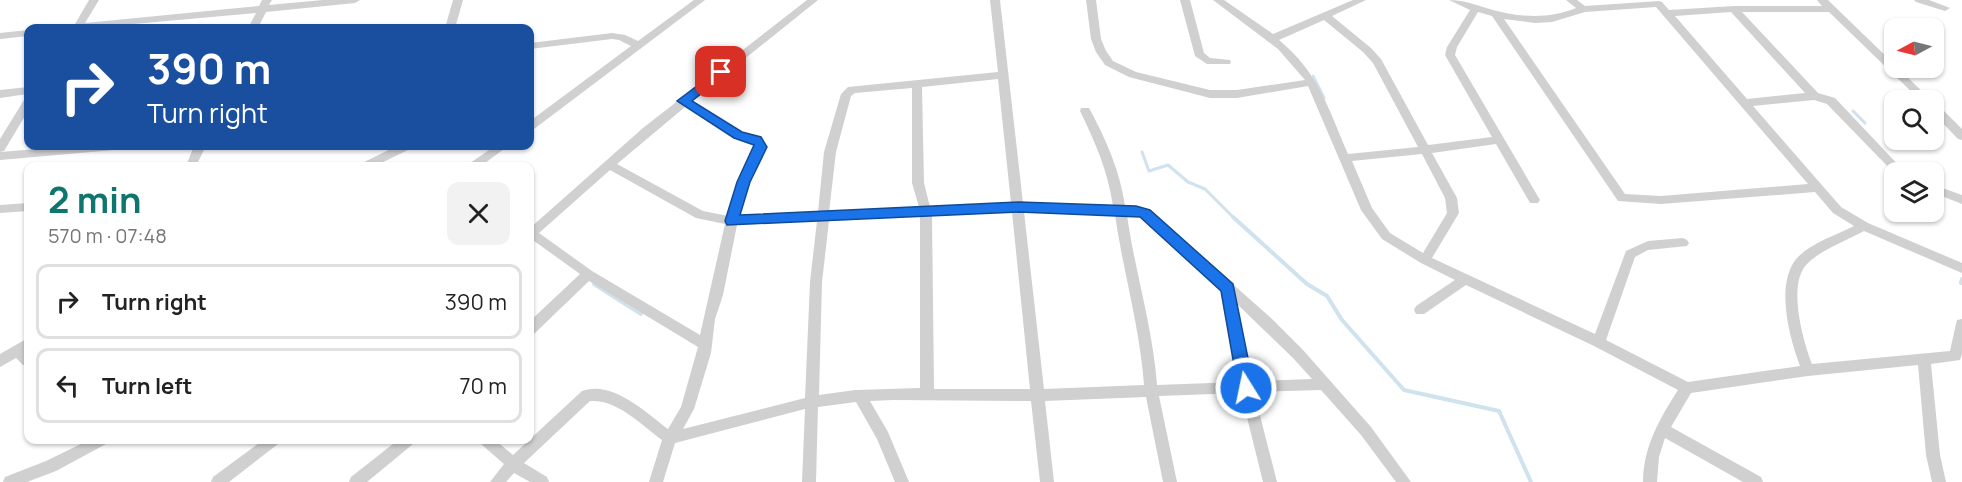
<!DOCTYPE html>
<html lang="en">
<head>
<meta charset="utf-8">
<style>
  :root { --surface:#fff; --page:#f2f2f2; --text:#222; --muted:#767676; --line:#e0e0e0; --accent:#0f766e }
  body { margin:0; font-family:Manrope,sans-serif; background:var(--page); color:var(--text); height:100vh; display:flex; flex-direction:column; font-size:22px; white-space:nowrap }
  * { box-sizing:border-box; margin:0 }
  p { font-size:20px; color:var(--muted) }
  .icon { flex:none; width:33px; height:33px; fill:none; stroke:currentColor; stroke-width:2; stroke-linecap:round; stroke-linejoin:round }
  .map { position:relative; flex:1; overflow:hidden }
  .side { position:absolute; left:24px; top:162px; width:510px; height:282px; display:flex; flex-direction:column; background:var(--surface); border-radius:12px; box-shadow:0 2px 4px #0004 }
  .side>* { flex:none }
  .guide { position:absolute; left:24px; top:24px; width:510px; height:126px; border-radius:12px; box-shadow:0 2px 4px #0004; background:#1a4fa0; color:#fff; overflow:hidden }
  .needle { width:39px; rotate:263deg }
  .controls { position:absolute; left:1884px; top:18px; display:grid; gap:12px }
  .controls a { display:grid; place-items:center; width:60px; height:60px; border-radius:12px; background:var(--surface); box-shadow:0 2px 4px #0004; font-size:30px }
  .pin { position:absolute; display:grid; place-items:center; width:51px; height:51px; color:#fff; margin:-26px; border-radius:12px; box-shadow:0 3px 9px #0006 }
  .me { position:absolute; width:66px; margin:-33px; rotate:350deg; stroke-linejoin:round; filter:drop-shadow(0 0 4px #0008) }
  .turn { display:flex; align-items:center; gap:21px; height:126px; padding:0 24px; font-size:27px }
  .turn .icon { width:78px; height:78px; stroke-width:2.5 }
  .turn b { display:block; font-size:42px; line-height:51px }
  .round { display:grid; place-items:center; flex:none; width:63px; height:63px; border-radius:12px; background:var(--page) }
  .summary { display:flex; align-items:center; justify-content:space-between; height:102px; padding:0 24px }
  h1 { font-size:36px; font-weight:700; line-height:45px; color:var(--accent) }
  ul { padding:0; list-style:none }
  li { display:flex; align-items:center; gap:18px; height:75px; margin:0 12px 9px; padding:0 12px; border:3px solid var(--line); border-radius:12px }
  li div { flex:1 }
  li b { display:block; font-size:22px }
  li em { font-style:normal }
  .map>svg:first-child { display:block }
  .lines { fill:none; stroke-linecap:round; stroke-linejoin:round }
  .stream-far1 { stroke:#cfe2ee; stroke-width:3 }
  .stream { stroke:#cfe2ee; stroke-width:4 }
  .minor { fill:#d0d0d0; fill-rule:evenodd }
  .route { fill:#1a73e8; stroke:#114b97; stroke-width:1.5 }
</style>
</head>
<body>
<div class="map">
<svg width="1962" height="482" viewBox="0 0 1962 482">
  <rect width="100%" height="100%" fill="#fff"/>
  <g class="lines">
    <g class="stream-far1">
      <path d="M1313,76L1324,98"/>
      <path d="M1853,111L1865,123"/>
      <path d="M1142,152L1149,171L1168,165L1188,182L1205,189L1235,219"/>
    </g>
    <g class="stream">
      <path d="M1233,217L1307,284L1327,296L1342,320L1404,390L1499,411L1531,482"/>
      <path d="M1961,283L1962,279"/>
      <path d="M594,284L641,314"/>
    </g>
    <g class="minor">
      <path d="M89,0H99L85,23L259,6L262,0H272L269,5L323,0H360L355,3L266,12L258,28H248L256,13L89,28H56L57,26L75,24Z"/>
      <path d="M453,0H463L455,28H445Z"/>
      <path d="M694,0H705L534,129L530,130V121L631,46L619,40L612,39L530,49V43L612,33L625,35L638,41Z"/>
      <path d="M807,0H818L692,101L742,132L760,137L766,147L750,182L739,216L818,212L824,152L841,94L848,87L998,72L990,0H1000L1023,203L1113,206C1108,171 1095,142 1080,111L1081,108H1089C1106,139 1120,171 1125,206L1149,210L1271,318L1303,350L1371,427L1411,482H1396L1361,435L1321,390L1254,392L1277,482H1263L1241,393L1159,396L1177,482H1163L1146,397L1045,401L1054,482H1040L1031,401L893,400L870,401L888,432L909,482H895L877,439L856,402L818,407L816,482H802L805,409L675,443L663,482H649L662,440C642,425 617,399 590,401L524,463L547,477L549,482H530L514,473L506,482H490L504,464L481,444L479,440H495L513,455L582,391C613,380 645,412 668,429L681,407L698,347L589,281L535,333L530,334V321L580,274L530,238V228L643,128ZM998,79L1011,203L930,207L924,183L922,87ZM912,88V183L919,207L829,212L836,152L851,96L855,93ZM685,107L734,138L752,143L754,147L738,182L728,216L703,211L617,164ZM610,170L696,218L725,224L700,335L592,271L539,233ZM1012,212L1030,389H934L932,216ZM1024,212L1115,215C1123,271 1140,328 1144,385L1044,389ZM1127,215L1141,217L1222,290L1238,382L1157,385C1153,328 1135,272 1127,215ZM920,216V388L855,390L819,395L822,282L829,221ZM817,221L810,282L805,398L683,429L694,409L711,353L715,319L723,295L737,225ZM1237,304L1293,358L1312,379L1251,381Z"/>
      <path d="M1086,0H1096L1101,39L1106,51L1113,61L1136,72L1210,90H1237L1305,80L1278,49L1213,0H1224L1273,34L1353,0H1366L1332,16L1371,48L1381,59L1428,145L1492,137L1445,55L1447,47L1470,10L1449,0C1463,0 1473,4 1486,8C1515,17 1547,20 1576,8L1566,0H1577L1585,6L1659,1L1662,2L1669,10L1734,6H1822L1817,0H1828L1894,64V68H1898L1931,100H1920L1829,12H1742L1818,93L1835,98L1905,172L1894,173L1827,104L1814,100L1753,106L1841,207L1868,223L1962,263V273L1864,231C1846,241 1822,249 1807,264C1787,284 1803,341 1812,364L1950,351L1956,324L1957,320L1962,319V354L1960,360L1931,364L1940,455L1946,482H1932L1926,455L1918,365L1808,376L1691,393L1671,427L1761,477L1763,482H1743L1665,438L1659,457L1657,482H1643C1643,447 1660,418 1678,390L1594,346L1466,285L1424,314H1416L1414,310L1416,306L1455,280L1421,263L1382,239L1361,210L1308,86L1237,98H1210L1129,77L1105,65L1096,52L1091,39ZM1656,7L1808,184L1661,196L1625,194L1504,19L1535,23L1552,22L1585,12ZM1478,12L1492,16L1618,201L1661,204L1815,192L1833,213L1854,226C1836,235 1811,243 1797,258C1775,283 1789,337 1800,366L1688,382L1606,340L1635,257L1648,250L1687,246L1689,243L1687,240L1683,238L1648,241L1626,251L1595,334L1432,258L1459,213L1457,198L1432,153L1496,144L1530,203H1538L1540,200L1455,55L1457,47ZM1731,12L1805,93L1747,99L1675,16ZM1324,20L1363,52L1373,63L1418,147L1348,154C1328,108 1319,73 1279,40ZM1422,154L1445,198L1447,213L1423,253L1390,233L1372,208L1352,161Z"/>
      <path d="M1180,0H1190L1204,53L1210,58L1230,60L1231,62L1230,64H1207L1195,56Z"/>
      <path d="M1914,0H1929L1950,8L1945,11L1916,2Z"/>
      <path d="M28,30V36L0,39V33Z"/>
      <path d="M28,87V94L0,98V90Z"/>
      <path d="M28,99V111L4,151L0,152V139L24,100Z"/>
      <path d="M1934,104L1938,105L1962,129V140L1958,139L1934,114Z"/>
      <path d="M75,146H120L114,150L0,160V152Z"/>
      <path d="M194,146H206L196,166H186Z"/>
      <path d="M397,146H412L410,149L375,166H360L362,163Z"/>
      <path d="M495,146H508L481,166H469L470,163Z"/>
      <path d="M1934,185L1962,195V204L1934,193Z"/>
      <path d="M28,203V211L0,213V205Z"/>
      <path d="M28,338V349L26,351L28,353V366L23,365L16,358L0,367V354Z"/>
      <path d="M89,440H108L106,444L56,471L27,482H3L5,477L46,461Z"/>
      <path d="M263,440H280L278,444L229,482H211L213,477Z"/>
      <path d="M398,440H415L413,444L367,482H349L351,477Z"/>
    </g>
  </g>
  <path class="route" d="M721,68L727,72L725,75L692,101L742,132L761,137L767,147L750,182L740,215L1019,202L1136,206L1150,210L1233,284L1254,388L1251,392L1246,394L1241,392L1238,388L1221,291L1140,217L1019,212L727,225L725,221L737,182L754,145L734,138L677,101Z"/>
</svg>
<div class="controls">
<a><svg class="needle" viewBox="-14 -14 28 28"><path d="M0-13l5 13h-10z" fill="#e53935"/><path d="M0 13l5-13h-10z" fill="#767676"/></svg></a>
<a><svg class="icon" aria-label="search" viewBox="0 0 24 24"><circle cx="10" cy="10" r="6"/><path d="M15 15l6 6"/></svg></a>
<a><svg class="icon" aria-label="layers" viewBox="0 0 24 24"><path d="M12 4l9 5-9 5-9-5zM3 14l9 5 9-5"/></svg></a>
</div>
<div class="pin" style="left:721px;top:72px;background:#d93025"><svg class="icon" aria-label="arrive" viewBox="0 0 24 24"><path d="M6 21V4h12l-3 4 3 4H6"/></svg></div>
<svg class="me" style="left:1246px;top:388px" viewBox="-20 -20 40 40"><circle r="17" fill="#1a73e8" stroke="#fff" stroke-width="3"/><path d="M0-11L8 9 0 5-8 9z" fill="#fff"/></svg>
<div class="guide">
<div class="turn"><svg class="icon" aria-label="right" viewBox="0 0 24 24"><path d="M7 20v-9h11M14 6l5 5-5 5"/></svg><div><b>390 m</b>Turn right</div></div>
</div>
<section class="side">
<div class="summary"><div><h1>2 min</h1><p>570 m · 07:48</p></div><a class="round"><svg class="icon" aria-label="close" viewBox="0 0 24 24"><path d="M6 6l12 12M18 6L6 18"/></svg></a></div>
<ul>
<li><svg class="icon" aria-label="right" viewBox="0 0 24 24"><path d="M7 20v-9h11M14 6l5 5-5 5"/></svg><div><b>Turn right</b></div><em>390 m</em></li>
<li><svg class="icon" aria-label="left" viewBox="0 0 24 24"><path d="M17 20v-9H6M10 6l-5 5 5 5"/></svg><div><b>Turn left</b></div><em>70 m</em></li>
</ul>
</section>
</div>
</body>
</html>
